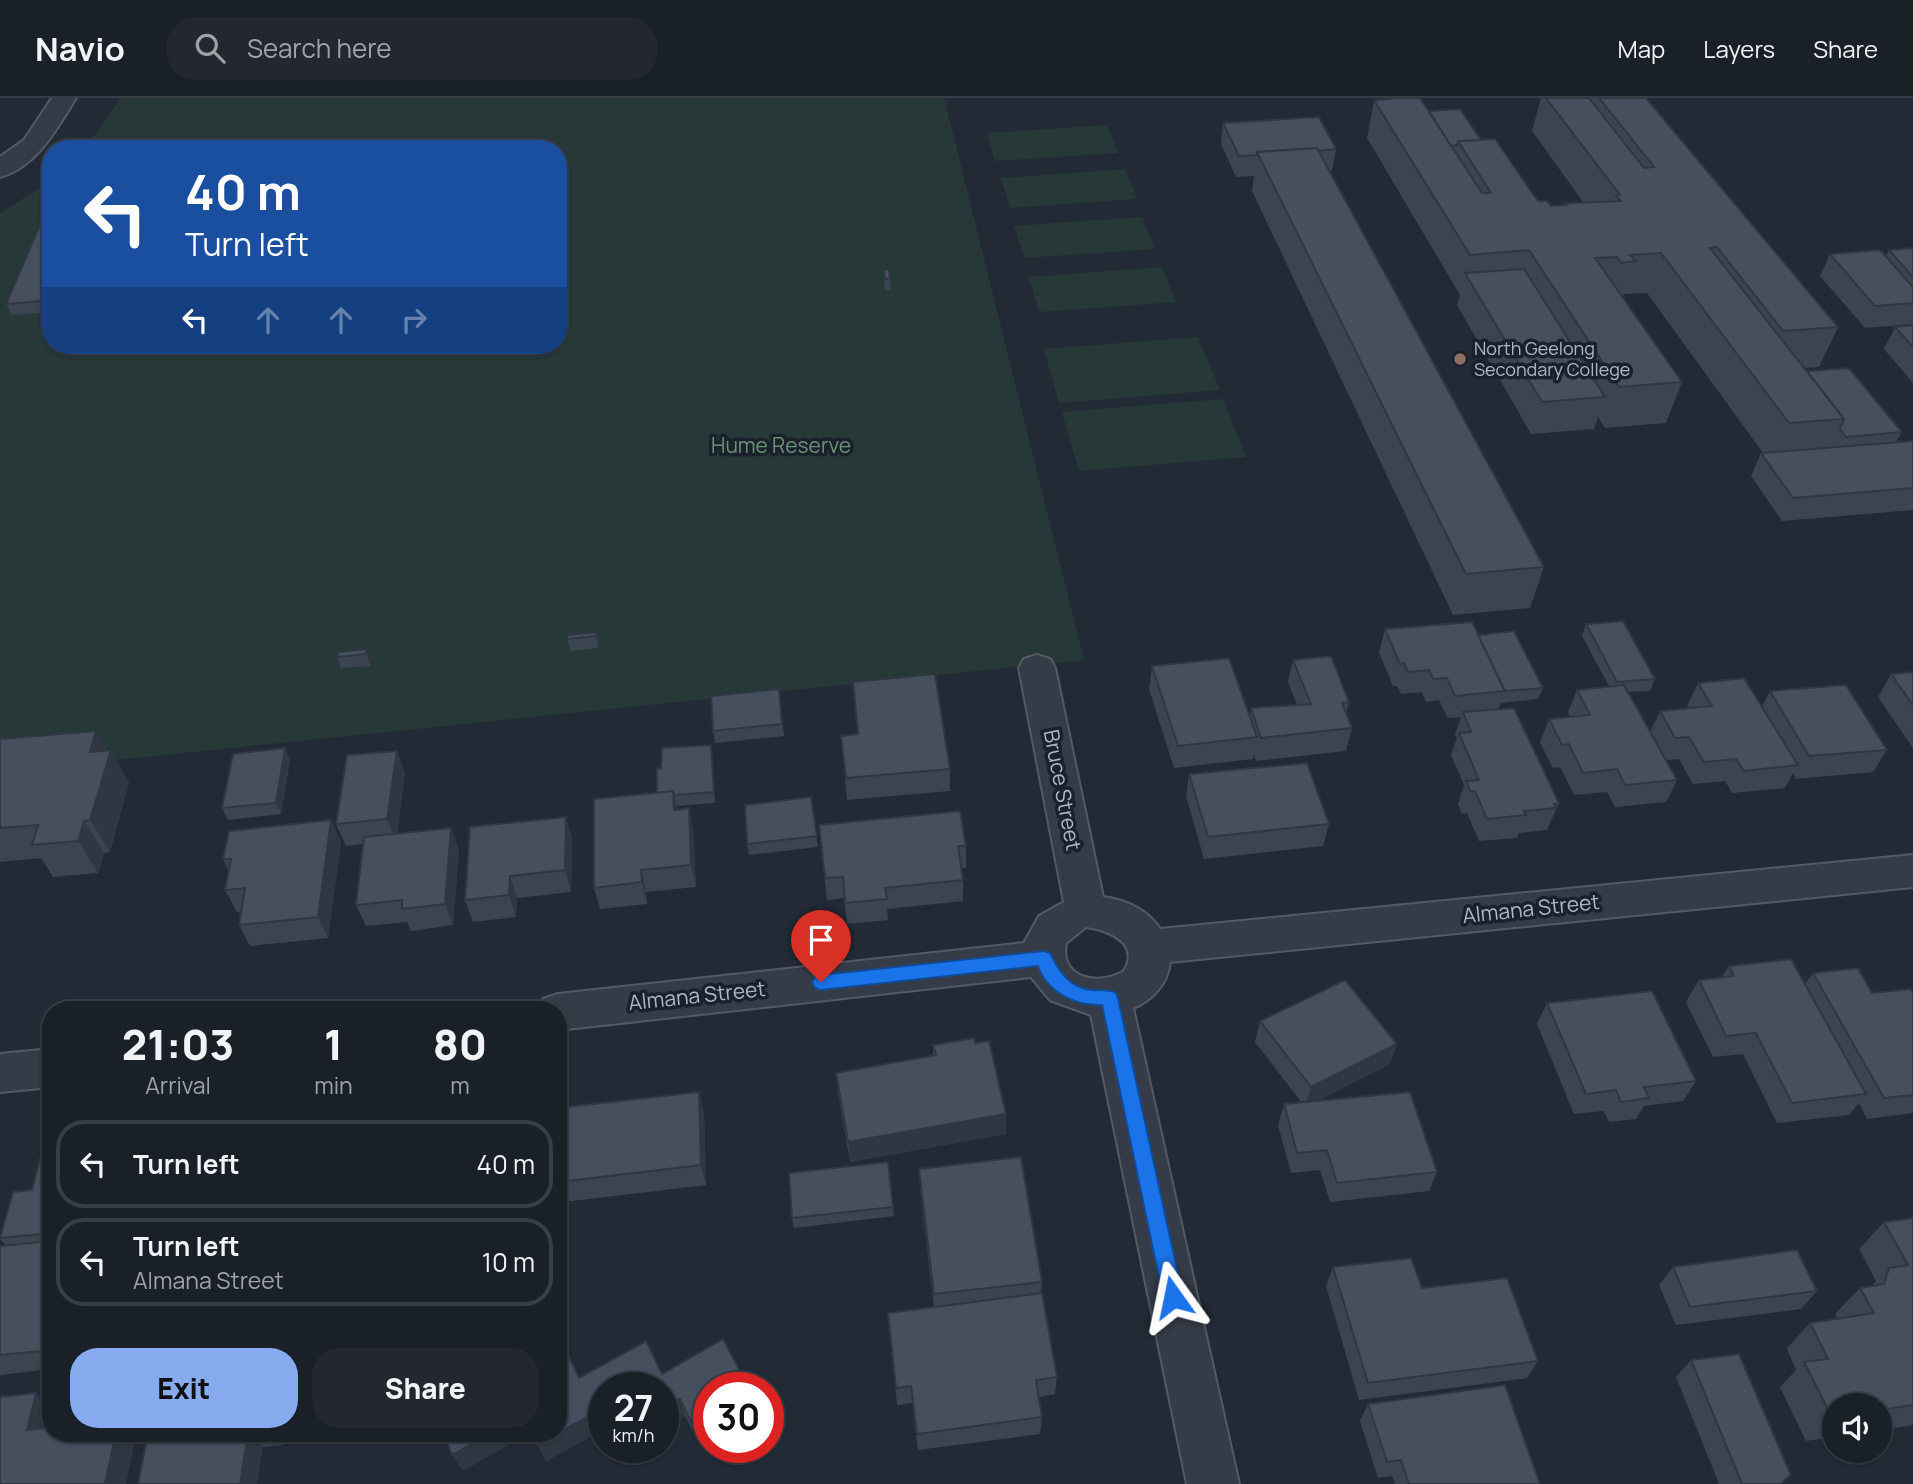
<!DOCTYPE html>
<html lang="en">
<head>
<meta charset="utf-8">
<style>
  :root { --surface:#1a2028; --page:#232830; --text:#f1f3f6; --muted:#9fa3a8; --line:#383e45; --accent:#88abf0 }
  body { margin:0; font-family:Manrope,sans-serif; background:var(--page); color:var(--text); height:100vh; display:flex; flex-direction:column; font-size:26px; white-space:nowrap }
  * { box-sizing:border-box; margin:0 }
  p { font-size:23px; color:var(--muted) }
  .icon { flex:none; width:38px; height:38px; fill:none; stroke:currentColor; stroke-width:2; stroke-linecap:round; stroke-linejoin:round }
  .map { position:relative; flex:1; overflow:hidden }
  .drawer { position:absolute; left:42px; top:903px; width:525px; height:441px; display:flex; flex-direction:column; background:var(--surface); border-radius:28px; box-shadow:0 2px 5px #0004,0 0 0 2px var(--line) }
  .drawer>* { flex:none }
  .top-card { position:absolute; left:42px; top:42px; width:525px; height:214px; border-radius:28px; box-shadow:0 2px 5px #0004,0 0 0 2px var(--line); background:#1a4fa0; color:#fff; overflow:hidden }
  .fabs { position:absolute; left:1822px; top:1295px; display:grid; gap:14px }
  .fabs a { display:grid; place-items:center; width:70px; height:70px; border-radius:50%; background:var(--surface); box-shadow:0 2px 5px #0004,0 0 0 2px var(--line); font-size:35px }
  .speed { position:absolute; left:588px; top:1274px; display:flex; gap:14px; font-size:35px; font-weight:700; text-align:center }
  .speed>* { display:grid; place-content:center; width:91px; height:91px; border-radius:50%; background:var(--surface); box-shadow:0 2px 5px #0004,0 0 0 2px var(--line); line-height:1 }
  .speed small { font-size:18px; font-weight:400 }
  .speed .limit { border:10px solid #d22; background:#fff; color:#111 }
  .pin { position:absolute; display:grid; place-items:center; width:60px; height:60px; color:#fff; margin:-72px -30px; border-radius:50% 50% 50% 0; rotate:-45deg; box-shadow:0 0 7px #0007 }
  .pin .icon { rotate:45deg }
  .me { position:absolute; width:77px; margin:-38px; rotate:348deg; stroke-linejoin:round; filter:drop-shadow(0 0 5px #0008) }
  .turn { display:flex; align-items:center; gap:24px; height:147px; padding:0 28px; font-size:32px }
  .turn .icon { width:91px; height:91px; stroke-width:2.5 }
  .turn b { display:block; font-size:49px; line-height:60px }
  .lanes { display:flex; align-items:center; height:66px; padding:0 28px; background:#0003; justify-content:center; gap:35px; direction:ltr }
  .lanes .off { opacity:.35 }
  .eta { display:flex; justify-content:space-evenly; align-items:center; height:119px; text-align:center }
  .eta b { font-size:42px; font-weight:800; line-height:49px }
  .cta { display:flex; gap:14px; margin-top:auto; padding:14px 28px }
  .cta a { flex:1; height:80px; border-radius:28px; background:var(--accent); color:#111; font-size:28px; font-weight:800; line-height:80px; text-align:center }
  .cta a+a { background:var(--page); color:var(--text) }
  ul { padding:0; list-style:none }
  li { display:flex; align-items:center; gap:21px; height:88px; margin:0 14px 10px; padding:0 14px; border:4px solid var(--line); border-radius:28px }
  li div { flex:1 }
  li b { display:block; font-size:26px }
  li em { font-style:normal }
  header { display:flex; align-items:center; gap:42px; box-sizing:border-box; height:98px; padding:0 35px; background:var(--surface); border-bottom:2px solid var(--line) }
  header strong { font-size:33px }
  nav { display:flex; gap:38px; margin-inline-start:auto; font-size:24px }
  .search { width:490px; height:63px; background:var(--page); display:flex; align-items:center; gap:18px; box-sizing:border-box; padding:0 24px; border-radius:28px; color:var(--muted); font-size:26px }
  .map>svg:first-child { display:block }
  .green { fill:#273839 }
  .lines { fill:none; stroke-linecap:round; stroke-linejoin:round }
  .minor-casing { stroke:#535965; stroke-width:4 }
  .minor { fill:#353c47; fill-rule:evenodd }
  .wall { fill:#3b4451 }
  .shaded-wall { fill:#303742 }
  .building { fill:#454f5e; stroke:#303742; stroke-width:2 }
  .route { fill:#1a73e8; stroke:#114b97; stroke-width:2 }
  .education-dot { fill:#8d6e63; stroke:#1b212c; stroke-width:2.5 }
  .labels { text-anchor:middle; stroke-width:7; stroke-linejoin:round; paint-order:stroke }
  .far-poi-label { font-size:18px; fill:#b0b6c4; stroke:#1b212c; text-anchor:start }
  .park-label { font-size:21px; fill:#699274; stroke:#1b212c }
  .street-label { font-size:21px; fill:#b0b6c4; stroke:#1b212c }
</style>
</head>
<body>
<header>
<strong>Navio</strong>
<div class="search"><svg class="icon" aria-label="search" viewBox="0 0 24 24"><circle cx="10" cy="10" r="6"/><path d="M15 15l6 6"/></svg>Search here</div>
<nav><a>Map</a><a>Layers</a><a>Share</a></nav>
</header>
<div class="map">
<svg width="1913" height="1386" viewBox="0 0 1913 1386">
  <rect width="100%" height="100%" fill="#222a36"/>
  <g class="green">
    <path d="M121,0H944L1084,562L0,674V115L51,83V247H558V51H85Z"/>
    <path d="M1107,27L1118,55L995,63L987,35Z"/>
    <path d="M1125,71L1137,101L1010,110L1001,80Z"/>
    <path d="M1142,119L1155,151L1024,160L1014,128Z"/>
    <path d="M1162,169L1176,204L1039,214L1029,179Z"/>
    <path d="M1198,239L1220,292L1059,305L1044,251Z"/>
    <path d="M1223,301L1246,359L1079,373L1062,314Z"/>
  </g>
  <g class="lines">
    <defs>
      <g id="minor">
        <path d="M52,0H76C57,30 37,69 0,79V59L24,42Z"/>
        <path d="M1037,557L1050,561L1055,570L1103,799C1126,802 1148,812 1160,831L1913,757V789L1170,864C1168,885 1152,903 1133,910L1239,1386H1187L1091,917L1050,902L1031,879L558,932V912H538L543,901L558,896L1024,845L1039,818L1064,804L1019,570L1024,561ZM1086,829C1108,832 1141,845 1124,873C1100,888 1059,882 1066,845Z"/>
        <path d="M51,951V989L0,994V956Z"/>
      </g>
    </defs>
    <use href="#minor" class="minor-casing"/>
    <use href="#minor" class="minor"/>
  </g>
  <g class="wall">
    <path d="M1541,0H1646L1838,229L1819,269L1805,270L1807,273L1902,334L1896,344L1913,343V412L1782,423L1751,378L1761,355H1763L1647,195L1624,196L1623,200L1682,284L1666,325L1605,330L1598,319L1594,331L1531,336L1457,207L1460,197L1367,40L1374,2L1429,13L1481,42L1538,103L1551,108L1564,107L1565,105L1583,104L1532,33Z"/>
    <path d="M1223,25L1336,51L1332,73H1329L1544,469L1530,510L1453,517L1252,93L1254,78L1236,79L1221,46Z"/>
    <path d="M51,101V214L12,217L6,206Z"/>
    <path d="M1913,150V226L1865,230L1820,178L1830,156L1885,159L1889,152Z"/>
    <path d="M884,172L890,181L891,192L885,193Z"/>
    <path d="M1913,227V285L1884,251L1895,229Z"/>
    <path d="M1586,526L1655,581L1650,593L1628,594L1650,634L1660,613L1689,610L1687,608L1698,585L1762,609L1770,593L1887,652L1873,674L1796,681L1793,675L1785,690L1732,695L1725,683L1693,686L1679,661L1666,662L1677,682L1666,704L1615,709L1607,694L1574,697L1560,669L1553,670L1540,644L1549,621L1570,619L1568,614L1577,592L1609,588L1582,538Z"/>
    <path d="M1385,531L1478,537L1543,590L1538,601L1501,605L1498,611L1559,705L1547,732L1519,735L1517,740L1479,743L1467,715L1462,716L1458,706L1464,687L1451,657L1457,640L1455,637L1461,619L1448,620L1439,602L1426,604L1422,594L1401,596L1397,588H1393L1379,554Z"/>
    <path d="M597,534L599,545L598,550L570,553L567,541Z"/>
    <path d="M367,551L371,563V568L341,570L337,559Z"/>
    <path d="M1293,562L1349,604L1346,616L1352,630L1346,653L1256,663L1254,656L1253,661L1174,670L1149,591L1152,568L1250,618L1251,610L1297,607L1288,584Z"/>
    <path d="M1913,574V650L1878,599L1891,576Z"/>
    <path d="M853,584L950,671V693L847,702L841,638L858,636Z"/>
    <path d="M779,591L784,638L715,645L713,633Z"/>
    <path d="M0,641L108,653L129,684L110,754L104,755L98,775L53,779L41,760L0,764Z"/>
    <path d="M711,647L712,658L715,705L676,708L677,712L689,710L693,733L696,789L646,794L647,806L600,811L594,790L657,695L661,671Z"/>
    <path d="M285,650L290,662L281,716L228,722L222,710Z"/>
    <path d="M397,653L405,675L397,736L451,730L459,752L453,827L411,833L407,824L366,828L356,807L363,746L346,748L336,726Z"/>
    <path d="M1189,676L1329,726L1323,748L1204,761L1186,698Z"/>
    <path d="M811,699L818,749L749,757L747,746Z"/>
    <path d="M566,719L572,741L571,794L517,800L516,819L473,824L465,802Z"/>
    <path d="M331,722L341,744L328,840L250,848L239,827L241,814H237L225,792L228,772L223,761Z"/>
    <path d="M819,727L966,748V770H961L963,782V803L887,811L888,822L847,826L844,800L827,802Z"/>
    <path d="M1729,868L1805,886L1813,875L1872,895H1913V1015L1867,1021L1859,1005L1849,1017L1777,1025L1743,956L1713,959L1686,904L1699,882L1721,880Z"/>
    <path d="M1547,905L1696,983L1683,1003L1644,1008L1636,1021L1609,1024L1604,1013L1574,1016L1537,926Z"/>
    <path d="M1260,923L1397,946L1390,966L1317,1003L1437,1074L1429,1093L1330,1104L1320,1072L1291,1075L1278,1027L1284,1006L1302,1005L1255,944Z"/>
    <path d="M975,945L1006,1036L850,1064L838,995L836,975L933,958V947Z"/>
    <path d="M558,1010L704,1014L706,1087L564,1104L558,1090Z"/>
    <path d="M51,1030V1271L0,1277V1148L6,1147L0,1141V1138L32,1092Z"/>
    <path d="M919,1071L1042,1184L1041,1195L1057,1279L1055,1296L1039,1299L1042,1319L1040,1336L918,1352L912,1305L897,1307L888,1215L934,1209L920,1090Z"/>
    <path d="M893,1109L894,1118L794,1130L792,1120Z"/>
    <path d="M1913,1120V1327L1880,1332V1307H1834V1339L1806,1343L1780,1289L1796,1272L1787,1250L1810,1225L1838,1221L1835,1216L1860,1190L1872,1188L1876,1183L1859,1151L1884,1124Z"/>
    <path d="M1333,1169L1422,1190L1538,1263L1527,1280L1359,1302L1326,1188Z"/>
    <path d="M1673,1169L1817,1193L1801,1211L1676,1227L1659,1187Z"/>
    <path d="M1691,1262L1781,1386H1719L1676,1279Z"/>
    <path d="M662,1276L709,1290V1339L699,1345L685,1318L663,1331V1290H604V1331L546,1363L579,1280Z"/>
    <path d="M1368,1306L1540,1386H1395L1392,1378L1378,1380L1360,1323Z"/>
    <path d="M148,1335H285L283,1347L263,1349Z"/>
  </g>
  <g class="shaded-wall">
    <path d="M184,41L187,51H180Z"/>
    <path d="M597,534L599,545L598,550L596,538Z"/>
    <path d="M367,551L371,563V568L366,556Z"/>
    <path d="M96,633L110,656L111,652L129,684L110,754L90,722V654Z"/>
    <path d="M285,650L290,662L281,716L276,705Z"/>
    <path d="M397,653L405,675L396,743L387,721Z"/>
    <path d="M673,693L678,715L674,712Z"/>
    <path d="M689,710L693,733L696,789L691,767Z"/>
    <path d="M566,719L572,741L571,794L565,772Z"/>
    <path d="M331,722L341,744L328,840L318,819Z"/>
    <path d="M84,723L104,755L98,775L78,743Z"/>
    <path d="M451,730L459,752L453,827L445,806Z"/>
    <path d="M641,772L646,794L647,806L642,784Z"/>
    <path d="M510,778L517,800L516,819L509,797Z"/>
    <path d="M1397,946L1390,966L1305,1009L1311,989Z"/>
    <path d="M699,994L704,1014L706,1087L701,1067Z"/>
    <path d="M1006,1016V1036L850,1064L848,1044Z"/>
    <path d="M36,1295L51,1309V1326L46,1348L27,1332Z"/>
    <path d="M680,1301L685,1318L663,1331V1311Z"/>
    <path d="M603,1310L604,1331L546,1363L537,1347Z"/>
    <path d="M709,1319V1339L699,1345L693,1328Z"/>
    <path d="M116,1335H133L136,1338L126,1386H105Z"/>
    <path d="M248,1335H251L263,1349L257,1386H240Z"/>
    <path d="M273,1335H285L283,1347Z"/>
    <path d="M492,1335H530L463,1373L452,1357Z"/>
    <path d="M622,1349H632L624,1354Z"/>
  </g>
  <g class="building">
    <path d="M1399,0H1420L1482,95H1491L1458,43L1495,41L1538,103H1547L1551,108L1567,107L1565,105L1621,103L1616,98L1620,97L1546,0H1589L1644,70L1654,69L1599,0H1646L1838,229L1783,233L1717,149L1710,150L1844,321L1789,325L1661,155L1630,157L1636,163L1621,165L1617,159L1595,160L1682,284L1619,289L1529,152L1470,157L1374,2Z"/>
    <path d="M1460,11L1481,42L1458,43L1457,47L1451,48L1429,13Z"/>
    <path d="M1319,19L1336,51L1318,53L1317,50L1257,54V57L1239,58L1223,25Z"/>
    <path d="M184,41L180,51H72L73,48Z"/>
    <path d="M1317,50L1544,469L1466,476L1257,54Z"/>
    <path d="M51,101V202L6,206Z"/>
    <path d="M1913,150V179L1889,152Z"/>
    <path d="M1880,152L1913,189V205L1875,208L1830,156Z"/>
    <path d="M889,171L890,181H885L884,172Z"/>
    <path d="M1524,171L1605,299L1542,304L1465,175Z"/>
    <path d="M1913,227V249L1895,229Z"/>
    <path d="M1849,270L1902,334L1846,339L1840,331L1844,321L1807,273Z"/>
    <path d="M1913,343V390L1793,400L1761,355Z"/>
    <path d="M1623,523L1655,581L1617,584L1586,526Z"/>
    <path d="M1472,524L1505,593L1455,598L1447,580L1433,581L1429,572L1408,574L1404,565L1400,566L1385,531Z"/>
    <path d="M1514,533L1543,590L1505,593L1478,537Z"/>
    <path d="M597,534L596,538L567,541V537Z"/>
    <path d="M367,551L366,556L337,559L338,554Z"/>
    <path d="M1331,558L1349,604L1342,605L1352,630L1261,640L1251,610L1311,606L1293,562Z"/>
    <path d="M1229,560L1257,639L1178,648L1152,568Z"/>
    <path d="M1913,574V607L1891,576Z"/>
    <path d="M935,576L950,671L846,680L841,638L858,636L853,584Z"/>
    <path d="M1744,580L1798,667L1744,673L1736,661L1704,664L1689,639L1675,640L1660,613L1712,608L1698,585Z"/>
    <path d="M1624,587L1677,682L1625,687L1617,671L1583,675L1569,646L1562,647L1549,621L1590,617L1577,592Z"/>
    <path d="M1846,587L1887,652L1809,658L1770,593Z"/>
    <path d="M779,591L782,626L713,633L711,598Z"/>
    <path d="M1514,610L1559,705L1554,706L1556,710L1524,713L1526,717L1487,721L1475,693H1470L1466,683L1479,682L1459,635L1471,634L1463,614Z"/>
    <path d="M96,633L90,654L111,652L90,722L84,723L78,743L32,747L38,727L0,730V641Z"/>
    <path d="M711,647L714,694L674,697L673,693L657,695V670L661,671L662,650Z"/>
    <path d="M285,650L276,705L222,710L233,656Z"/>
    <path d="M397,653L387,721L336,726L347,657Z"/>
    <path d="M1307,665L1329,726L1208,739L1189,676Z"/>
    <path d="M673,693L674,712L689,710L691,767L641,772L642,784L594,790V701Z"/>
    <path d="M811,699L817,738L747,746L745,707Z"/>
    <path d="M960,713L966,748H958L963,782L885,790L887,801L845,805L843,779L825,780L819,727Z"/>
    <path d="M566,719L565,772L510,778L509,797L465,802L470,729Z"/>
    <path d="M331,722L318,819L239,827L245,790L225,792L231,761H223L229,733Z"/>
    <path d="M451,730L445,806L402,811V802L356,807L364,739Z"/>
    <path d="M1791,861L1866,996L1792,1005L1756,935L1726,938L1699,882L1734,878L1729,868Z"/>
    <path d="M1858,870L1872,895L1911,891L1913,895V997L1884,1000L1813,875Z"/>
    <path d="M1345,882L1397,946L1311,989L1260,923Z"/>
    <path d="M1652,893L1696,983L1644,989L1649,1000L1621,1004L1616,992L1586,996L1547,905Z"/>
    <path d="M974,940L975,945L989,943L1006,1016L848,1044L836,975L936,957L933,947Z"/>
    <path d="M699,994L701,1067L558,1084V1010Z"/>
    <path d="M1410,994L1437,1074L1337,1085L1327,1052L1297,1055L1284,1006Z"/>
    <path d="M48,1030H51V1135L0,1140L13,1094L32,1092Z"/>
    <path d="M1021,1059L1042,1184L934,1196L919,1071Z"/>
    <path d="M888,1064L893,1109L792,1120L789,1075Z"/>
    <path d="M1913,1120V1307L1880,1312V1307H1834V1319H1832L1804,1264L1828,1261L1810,1225L1874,1215L1860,1190L1884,1186L1889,1170L1908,1167L1884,1124Z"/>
    <path d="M51,1143V1166L48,1175H51V1252L0,1257V1148Z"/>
    <path d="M1797,1152L1817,1193L1690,1209L1673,1169Z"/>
    <path d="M1411,1160L1422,1190L1507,1180L1538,1263L1368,1285L1333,1169Z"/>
    <path d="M1042,1195L1057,1279L1036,1282L1042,1319L917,1336L911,1288L896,1290L888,1215Z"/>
    <path d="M723,1241L749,1290H709V1319L693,1328L680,1301L663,1311V1290H604V1312L603,1310L537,1347L532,1335H558V1263L569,1258L579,1280L646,1243L662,1276Z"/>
    <path d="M1739,1256L1791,1377L1780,1386H1742L1691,1262Z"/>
    <path d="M1505,1287L1540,1386H1409L1401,1362L1387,1364L1368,1306Z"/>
    <path d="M36,1295L27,1332L51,1329V1335H116L105,1386H0V1299Z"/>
    <path d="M148,1335H248L240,1386H138Z"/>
    <path d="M443,1335H492L452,1357Z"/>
  </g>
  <path class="route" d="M1044,853L1050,855C1059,873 1069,890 1092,892C1100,893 1107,891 1115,894L1118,900L1183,1199L1180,1206L1173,1208L1166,1206L1163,1199L1102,907C1075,908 1047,894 1038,868L821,892L815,890L812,884L815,879L821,877Z"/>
  <circle class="education-dot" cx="1460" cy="261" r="7"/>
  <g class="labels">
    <g class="far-poi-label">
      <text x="1474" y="257">North Geelong<tspan x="1474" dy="21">Secondary College</tspan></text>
    </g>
    <g class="park-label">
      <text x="781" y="355">Hume Reserve</text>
    </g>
    <g class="street-label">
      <text transform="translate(1062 692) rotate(79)" y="7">Bruce Street</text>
      <text transform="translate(1531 811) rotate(-6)" y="7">Almana Street</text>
      <text transform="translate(697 898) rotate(-6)" y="7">Almana Street</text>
    </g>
  </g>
</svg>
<div class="fabs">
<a><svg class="icon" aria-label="sound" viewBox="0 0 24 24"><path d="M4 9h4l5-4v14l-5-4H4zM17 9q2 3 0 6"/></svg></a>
</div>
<div class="speed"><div>27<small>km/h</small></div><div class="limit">30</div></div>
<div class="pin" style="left:821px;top:884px;background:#d93025"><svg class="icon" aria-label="arrive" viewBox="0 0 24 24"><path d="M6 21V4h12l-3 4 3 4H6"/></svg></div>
<svg class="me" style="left:1173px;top:1199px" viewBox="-20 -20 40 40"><path d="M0-17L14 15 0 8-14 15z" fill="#1a73e8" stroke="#fff" stroke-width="4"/></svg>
<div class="top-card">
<div class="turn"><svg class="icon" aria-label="left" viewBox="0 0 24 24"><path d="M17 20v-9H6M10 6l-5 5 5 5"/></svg><div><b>40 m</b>Turn left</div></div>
<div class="lanes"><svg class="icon" aria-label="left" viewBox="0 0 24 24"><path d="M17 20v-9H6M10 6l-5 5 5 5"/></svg><svg class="icon off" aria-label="ahead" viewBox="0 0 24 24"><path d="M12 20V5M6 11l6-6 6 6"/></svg><svg class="icon off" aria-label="ahead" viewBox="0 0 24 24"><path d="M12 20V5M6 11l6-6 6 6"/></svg><svg class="icon off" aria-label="right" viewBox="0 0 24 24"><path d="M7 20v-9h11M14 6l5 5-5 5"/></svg></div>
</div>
<section class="drawer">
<div class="eta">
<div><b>21:03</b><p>Arrival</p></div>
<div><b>1</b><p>min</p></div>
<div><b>80</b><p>m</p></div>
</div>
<ul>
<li><svg class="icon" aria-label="left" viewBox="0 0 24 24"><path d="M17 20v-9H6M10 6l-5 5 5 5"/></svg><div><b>Turn left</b></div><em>40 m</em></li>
<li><svg class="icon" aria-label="left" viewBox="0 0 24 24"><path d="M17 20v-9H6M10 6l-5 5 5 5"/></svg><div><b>Turn left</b><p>Almana Street</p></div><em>10 m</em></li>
</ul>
<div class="cta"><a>Exit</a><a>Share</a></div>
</section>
</div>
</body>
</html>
